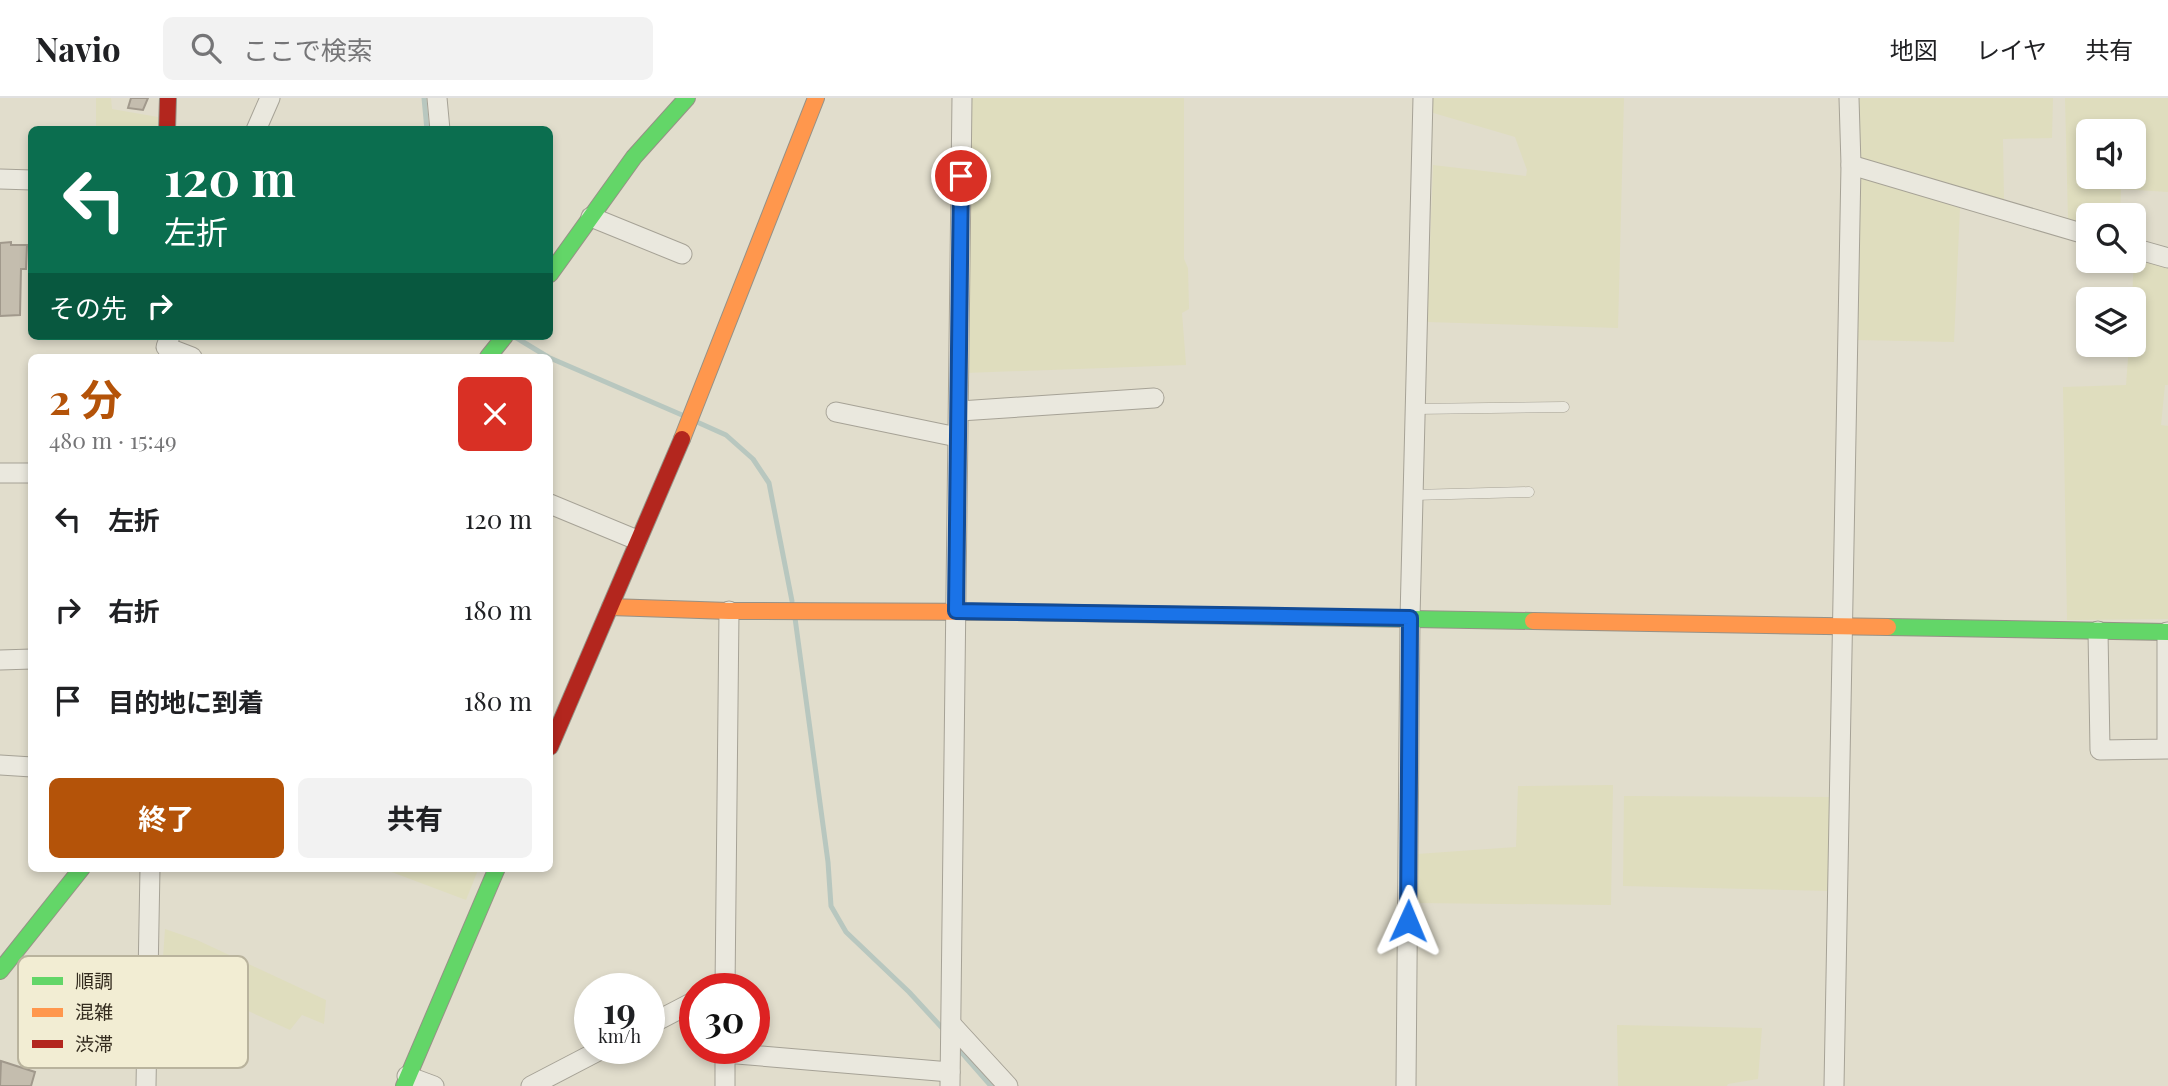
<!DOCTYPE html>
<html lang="ja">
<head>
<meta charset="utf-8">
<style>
  :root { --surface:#fff; --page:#f2f2f2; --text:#202124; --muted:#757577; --line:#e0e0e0; --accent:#b45309 }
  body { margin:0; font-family:"Playfair Display","Noto Sans JP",serif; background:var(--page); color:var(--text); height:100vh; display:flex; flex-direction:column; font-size:26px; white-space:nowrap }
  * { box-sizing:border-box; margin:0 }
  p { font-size:23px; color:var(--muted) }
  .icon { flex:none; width:38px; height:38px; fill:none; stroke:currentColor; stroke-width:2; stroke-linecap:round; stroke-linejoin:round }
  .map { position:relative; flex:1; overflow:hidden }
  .panel { position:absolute; left:28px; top:256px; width:525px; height:518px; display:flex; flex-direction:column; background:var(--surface); border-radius:10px; box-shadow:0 4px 10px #0003 }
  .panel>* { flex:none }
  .hud { position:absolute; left:28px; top:28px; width:525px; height:214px; border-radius:10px; box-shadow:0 4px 10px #0003; background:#0b6e4f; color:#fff; overflow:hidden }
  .buttons { position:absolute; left:2076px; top:21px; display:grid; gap:14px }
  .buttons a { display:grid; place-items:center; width:70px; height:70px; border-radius:10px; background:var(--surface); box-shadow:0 4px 10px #0003; font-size:35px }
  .speed { position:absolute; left:574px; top:875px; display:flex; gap:14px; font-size:35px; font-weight:700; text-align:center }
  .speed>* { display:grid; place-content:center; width:91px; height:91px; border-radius:50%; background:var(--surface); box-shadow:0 4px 10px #0003; line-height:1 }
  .speed small { font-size:18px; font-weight:400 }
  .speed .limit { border:10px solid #d22; background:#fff; color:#111 }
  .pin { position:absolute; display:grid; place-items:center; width:60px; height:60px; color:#fff; margin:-30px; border:4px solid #fff; border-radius:50%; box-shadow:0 2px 7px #0007 }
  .me { position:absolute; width:77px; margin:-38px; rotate:1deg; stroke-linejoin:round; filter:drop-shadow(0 0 5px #0008) }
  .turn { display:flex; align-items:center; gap:24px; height:147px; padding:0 21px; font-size:32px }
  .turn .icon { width:91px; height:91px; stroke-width:2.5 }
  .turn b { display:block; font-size:49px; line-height:60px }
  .then { display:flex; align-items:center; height:66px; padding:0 21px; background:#0003; gap:14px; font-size:26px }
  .round { display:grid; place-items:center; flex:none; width:74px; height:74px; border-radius:10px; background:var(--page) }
  .overview { display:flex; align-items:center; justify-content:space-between; height:119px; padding:0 21px }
  h1 { font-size:42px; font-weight:700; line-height:52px; color:var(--accent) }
  .button { display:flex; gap:14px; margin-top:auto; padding:14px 21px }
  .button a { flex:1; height:80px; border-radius:10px; background:var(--accent); color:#fff; font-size:28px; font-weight:700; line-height:80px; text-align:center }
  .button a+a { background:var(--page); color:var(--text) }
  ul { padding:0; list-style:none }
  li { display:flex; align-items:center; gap:21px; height:91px; padding:0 21px }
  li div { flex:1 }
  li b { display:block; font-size:26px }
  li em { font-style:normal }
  header { display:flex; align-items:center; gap:42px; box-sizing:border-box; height:98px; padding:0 35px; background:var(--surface); border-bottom:2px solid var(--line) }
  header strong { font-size:33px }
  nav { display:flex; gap:38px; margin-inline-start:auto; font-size:24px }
  .search { width:490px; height:63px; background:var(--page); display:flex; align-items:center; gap:18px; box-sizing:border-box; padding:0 24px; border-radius:10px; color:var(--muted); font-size:26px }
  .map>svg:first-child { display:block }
  .farmland { fill:#dfddbe; fill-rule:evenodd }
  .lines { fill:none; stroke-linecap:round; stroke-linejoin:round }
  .stream { stroke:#b8c7bf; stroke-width:5 }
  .building { fill:#c4bdae; stroke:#a1998c; stroke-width:2 }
  .lane-casing { stroke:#a6a296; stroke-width:11 }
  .street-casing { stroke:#a6a296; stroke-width:21 }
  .fast-casing { stroke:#969186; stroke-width:18 }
  .slow-casing { stroke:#969186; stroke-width:18 }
  .jam-casing { stroke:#969186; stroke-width:18 }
  .lane { stroke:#eae8de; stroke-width:10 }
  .street { stroke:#eae8de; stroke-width:19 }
  .fast { stroke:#63d668; stroke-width:16 }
  .slow { stroke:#ff974d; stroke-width:16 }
  .jam { stroke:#b3261e; stroke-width:16 }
  .route-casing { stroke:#114b97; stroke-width:18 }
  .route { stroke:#1a73e8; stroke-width:12 }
  .key { fill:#f2edd3; stroke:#b9b39d; stroke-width:2 }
  .key-label { font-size:19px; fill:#342c1f }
</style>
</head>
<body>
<header>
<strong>Navio</strong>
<div class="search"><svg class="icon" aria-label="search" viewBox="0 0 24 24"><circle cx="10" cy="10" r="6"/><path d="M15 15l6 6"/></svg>ここで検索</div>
<nav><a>地図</a><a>レイヤ</a><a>共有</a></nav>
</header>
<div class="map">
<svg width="2168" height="988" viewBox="0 0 2168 988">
  <rect width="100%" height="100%" fill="#e1ddcc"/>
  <g class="farmland">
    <path d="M96,0H111L112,11L158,19V31L96,32Z"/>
    <path d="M970,0H1184V161L1188,170L1189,211L1182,215L1186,267L965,275Z"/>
    <path d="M1431,0H1624L1618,230L1427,224L1433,67L1526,78L1527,72L1515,39L1430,14Z"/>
    <path d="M1857,0H2053L2052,40L2003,41L2004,104L1858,60Z"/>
    <path d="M2065,0H2168V94L2121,91L2120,117H2088V127L2068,122ZM2088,33H2133V79H2088Z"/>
    <path d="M1857,78L1960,110L1954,244L1856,242Z"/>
    <path d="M2134,161L2168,170V287H2165L2161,327L2168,328V521L2067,522L2063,289L2126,287L2129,247H2133L2132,201Z"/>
    <path d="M1613,687L1611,807L1416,805L1417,756L1516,749L1518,688Z"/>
    <path d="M1624,698L1833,699L1829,793L1623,788Z"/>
    <path d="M381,770H472L478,772L466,802Z"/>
    <path d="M165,831L197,842L326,902L324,926L302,917L290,932L162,874Z"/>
    <path d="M1617,927L1762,930L1758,981L1728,986L1727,988H1618Z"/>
  </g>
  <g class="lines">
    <g class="stream">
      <path d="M424,0L427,32"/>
      <path d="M515,239L548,259"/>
      <path d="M550,260L682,317"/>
      <path d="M697,324L726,337L753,361L769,385L792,503"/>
      <path d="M795,520L828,764L831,808L846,834L909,894L944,932"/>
      <path d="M956,948L991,988"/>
    </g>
  </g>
  <g class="building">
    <path d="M131,0H148L143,12L128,10Z"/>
    <path d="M11,144V147H27L26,171H21L20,217L0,218V145Z"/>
    <path d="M1,963L35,974L31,988H0Z"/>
  </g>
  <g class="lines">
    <defs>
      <g id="lane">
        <path d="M1415,311L1564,309"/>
        <path d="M1413,397L1529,394"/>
      </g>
      <g id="street">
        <path d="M437,0L440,32"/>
        <path d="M256,32L270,0"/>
        <path d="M1851,67L2088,137"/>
        <path d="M0,81L32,82"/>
        <path d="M591,119L682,156"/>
        <path d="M2133,150L2168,160"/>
        <path d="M170,238L166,249L192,259"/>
        <path d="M960,313L1154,300"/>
        <path d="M836,314L957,339"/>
        <path d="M0,375H32"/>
        <path d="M550,406L637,442"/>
        <path d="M2098,533L2100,652L2167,651V534"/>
        <path d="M0,562L32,561"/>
        <path d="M0,667L32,669"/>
        <path d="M725,891L729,513"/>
        <path d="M649,927L695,903"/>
        <path d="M952,927L1008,988"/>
        <path d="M725,955L950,974"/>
        <path d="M407,978L434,988"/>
        <path d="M146,988L150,770"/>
        <path d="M531,988L604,950"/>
        <path d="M725,988V950"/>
        <path d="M950,988L962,0"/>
        <path d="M1406,988L1410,520L1423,0"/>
        <path d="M1834,988L1851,67L1849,0"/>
      </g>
      <g id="fast">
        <path d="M550,176L634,59L687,0"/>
        <path d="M488,259L505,238"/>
        <path d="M1013,514L1533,523"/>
        <path d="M1888,529L2168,534"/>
        <path d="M0,873L82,770"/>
        <path d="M404,988L497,770"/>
      </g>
      <g id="slow">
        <path d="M682,341L816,0"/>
        <path d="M610,509L729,513L1013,514"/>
        <path d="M1533,523L1888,529"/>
      </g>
      <g id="jam">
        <path d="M167,32L168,0"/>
        <path d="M550,649L682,341"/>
      </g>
    </defs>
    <use href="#lane" class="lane-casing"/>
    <use href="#street" class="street-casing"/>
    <use href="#fast" class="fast-casing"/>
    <use href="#slow" class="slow-casing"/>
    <use href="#jam" class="jam-casing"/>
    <use href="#lane" class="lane"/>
    <use href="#street" class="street"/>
    <use href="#fast" class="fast"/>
    <use href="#slow" class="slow"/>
    <use href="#jam" class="jam"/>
  </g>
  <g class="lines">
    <defs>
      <path id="route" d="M961,78L956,513L1410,520L1408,823"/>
    </defs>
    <use href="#route" class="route-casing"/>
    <use href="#route" class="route"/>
  </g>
  <rect x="18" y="858" width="230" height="112" rx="10" class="key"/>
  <rect x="32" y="879" width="31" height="8" fill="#63d668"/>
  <rect x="32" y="910" width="31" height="9" fill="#ff974d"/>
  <rect x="32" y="942" width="31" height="8" fill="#b3261e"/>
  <g class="key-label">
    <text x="75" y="890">順調</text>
    <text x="75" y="921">混雑</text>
    <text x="75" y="953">渋滞</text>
  </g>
</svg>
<div class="buttons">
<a><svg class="icon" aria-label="sound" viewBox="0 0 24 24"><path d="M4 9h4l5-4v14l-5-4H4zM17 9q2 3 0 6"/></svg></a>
<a><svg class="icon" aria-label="search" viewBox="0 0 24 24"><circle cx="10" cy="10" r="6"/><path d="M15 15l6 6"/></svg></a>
<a><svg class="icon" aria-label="layers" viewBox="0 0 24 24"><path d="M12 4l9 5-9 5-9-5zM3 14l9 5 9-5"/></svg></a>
</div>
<div class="speed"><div>19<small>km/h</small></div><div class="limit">30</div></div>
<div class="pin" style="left:961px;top:78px;background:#d93025"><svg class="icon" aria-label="arrive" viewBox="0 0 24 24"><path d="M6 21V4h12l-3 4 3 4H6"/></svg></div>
<svg class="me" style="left:1408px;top:823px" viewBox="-20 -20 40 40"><path d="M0-17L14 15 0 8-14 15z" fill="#1a73e8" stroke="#fff" stroke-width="4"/></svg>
<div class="hud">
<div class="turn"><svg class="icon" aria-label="left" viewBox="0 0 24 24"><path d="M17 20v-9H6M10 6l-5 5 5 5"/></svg><div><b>120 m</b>左折</div></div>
<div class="then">その先<svg class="icon" aria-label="right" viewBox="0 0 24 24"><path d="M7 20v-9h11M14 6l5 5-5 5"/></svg></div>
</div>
<section class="panel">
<div class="overview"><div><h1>2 分</h1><p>480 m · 15:49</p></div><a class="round" style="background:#d93025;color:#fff"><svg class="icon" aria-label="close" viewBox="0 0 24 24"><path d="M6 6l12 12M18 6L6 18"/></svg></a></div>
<ul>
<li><svg class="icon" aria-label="left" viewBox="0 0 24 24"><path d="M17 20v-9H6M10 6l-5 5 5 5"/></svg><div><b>左折</b></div><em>120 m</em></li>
<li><svg class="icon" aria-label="right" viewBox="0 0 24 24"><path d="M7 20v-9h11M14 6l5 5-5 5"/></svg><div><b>右折</b></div><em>180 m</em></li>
<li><svg class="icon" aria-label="arrive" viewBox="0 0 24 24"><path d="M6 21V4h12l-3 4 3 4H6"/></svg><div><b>目的地に到着</b></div><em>180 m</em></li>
</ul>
<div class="button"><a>終了</a><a>共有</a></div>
</section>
</div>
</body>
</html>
